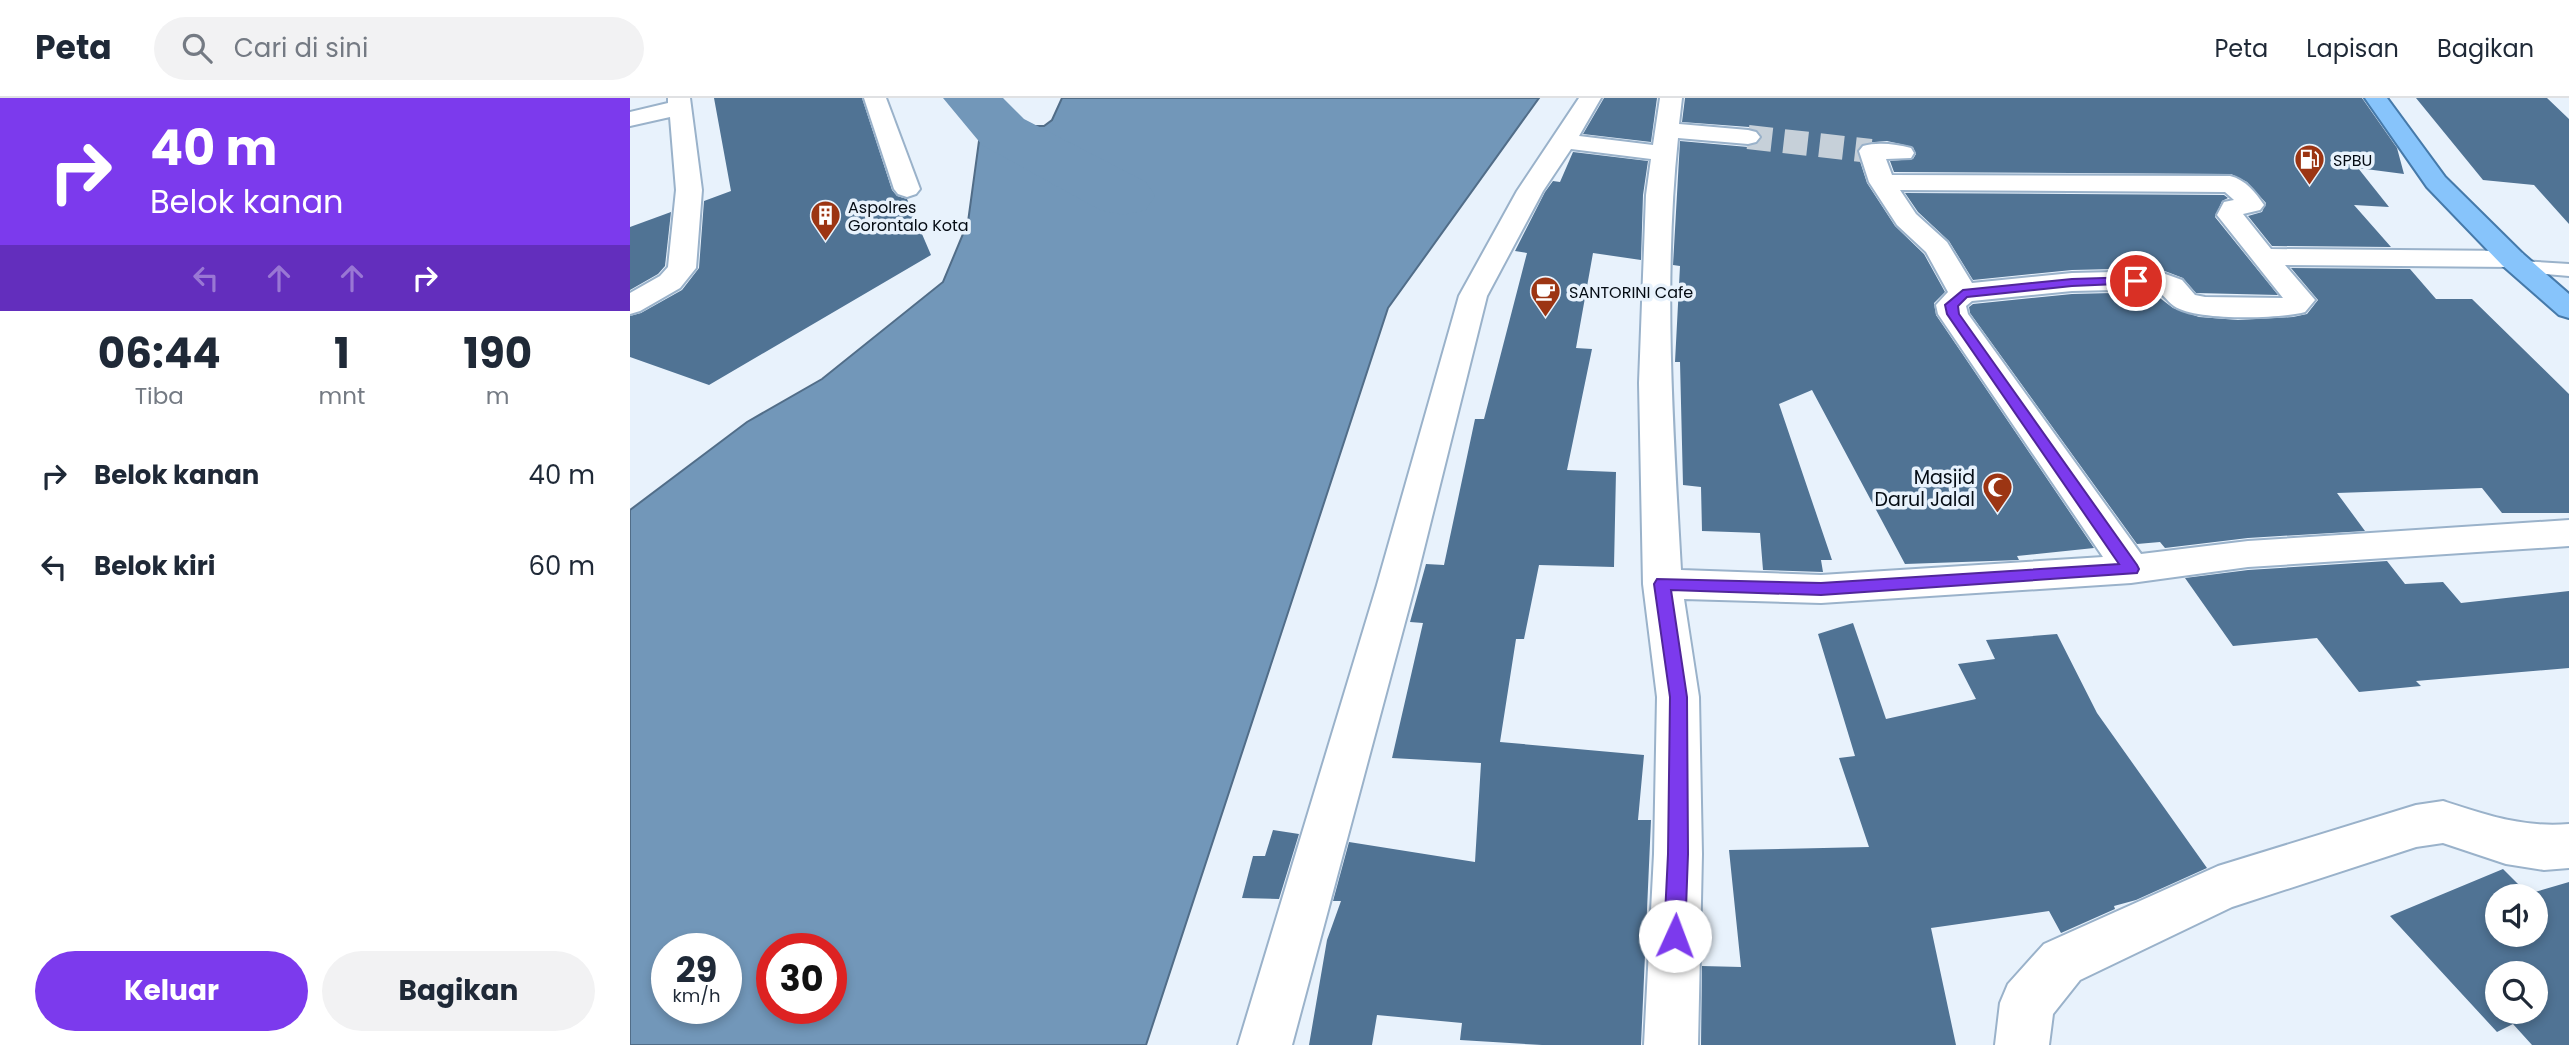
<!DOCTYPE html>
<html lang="id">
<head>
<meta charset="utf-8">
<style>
  :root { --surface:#fff; --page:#f2f2f3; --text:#1f2937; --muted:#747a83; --line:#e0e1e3; --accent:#7c3aed }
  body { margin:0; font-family:Poppins,sans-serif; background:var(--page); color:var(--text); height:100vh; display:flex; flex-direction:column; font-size:26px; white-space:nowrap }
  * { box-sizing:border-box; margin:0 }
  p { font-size:23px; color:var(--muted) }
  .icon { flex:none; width:38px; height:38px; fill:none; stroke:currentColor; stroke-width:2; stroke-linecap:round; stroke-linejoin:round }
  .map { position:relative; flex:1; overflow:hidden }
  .drawer { display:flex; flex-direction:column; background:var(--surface); width:630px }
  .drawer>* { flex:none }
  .guide { background:#7c3aed; color:#fff; overflow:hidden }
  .fabs { position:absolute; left:1855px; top:786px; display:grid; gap:14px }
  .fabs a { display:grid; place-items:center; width:63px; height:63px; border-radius:50%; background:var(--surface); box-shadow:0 4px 10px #0003; font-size:35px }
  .speed { position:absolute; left:21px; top:835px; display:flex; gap:14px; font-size:35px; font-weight:700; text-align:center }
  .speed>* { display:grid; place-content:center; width:91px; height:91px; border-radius:50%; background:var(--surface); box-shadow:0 4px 10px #0003; line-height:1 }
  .speed small { font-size:18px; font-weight:400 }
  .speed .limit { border:10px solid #d22; background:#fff; color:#111 }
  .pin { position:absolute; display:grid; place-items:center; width:60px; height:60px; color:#fff; margin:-30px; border:4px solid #fff; border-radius:50%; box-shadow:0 2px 7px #0007 }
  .me { position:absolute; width:77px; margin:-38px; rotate:2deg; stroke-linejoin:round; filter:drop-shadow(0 0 5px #0008) }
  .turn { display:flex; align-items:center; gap:24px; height:147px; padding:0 35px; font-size:32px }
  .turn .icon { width:91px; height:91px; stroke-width:2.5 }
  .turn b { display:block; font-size:49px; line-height:60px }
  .lanes { display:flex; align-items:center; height:66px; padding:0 35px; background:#0003; justify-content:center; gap:35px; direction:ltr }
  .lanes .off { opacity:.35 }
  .eta { display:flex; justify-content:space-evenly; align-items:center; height:119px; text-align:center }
  .eta b { font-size:42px; font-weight:700; line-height:49px }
  .action { display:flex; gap:14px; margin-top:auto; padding:14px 35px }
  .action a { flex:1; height:80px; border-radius:42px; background:var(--accent); color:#fff; font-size:28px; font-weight:700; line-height:80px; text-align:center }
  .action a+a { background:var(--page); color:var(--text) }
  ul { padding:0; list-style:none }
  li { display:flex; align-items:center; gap:21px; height:91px; padding:0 35px }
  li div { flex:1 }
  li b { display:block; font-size:26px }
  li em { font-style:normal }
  header { display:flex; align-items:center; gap:42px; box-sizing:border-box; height:98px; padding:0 35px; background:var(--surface); border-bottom:2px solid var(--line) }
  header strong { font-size:33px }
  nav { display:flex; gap:38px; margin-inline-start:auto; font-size:24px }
  .search { width:490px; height:63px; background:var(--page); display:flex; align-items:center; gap:18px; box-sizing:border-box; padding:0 24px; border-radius:38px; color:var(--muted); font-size:26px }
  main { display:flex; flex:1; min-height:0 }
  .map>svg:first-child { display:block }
  .water { fill:#7297b9; stroke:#516d88; stroke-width:2; fill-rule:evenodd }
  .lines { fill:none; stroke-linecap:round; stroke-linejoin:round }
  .river { fill:#7297b9; fill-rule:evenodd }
  .building { fill:#507394; fill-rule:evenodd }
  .minor-tunnel { stroke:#c6d0d9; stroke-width:24; stroke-dasharray:24 12; stroke-linecap:butt }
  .service-casing { stroke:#9ab2ca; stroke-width:4 }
  .minor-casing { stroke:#9ab2ca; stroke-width:4 }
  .trunk-casing { stroke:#467aaa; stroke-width:4 }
  .service { fill:#fff; fill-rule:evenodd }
  .minor { fill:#fff; fill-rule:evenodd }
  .trunk { fill:#87c4fb; fill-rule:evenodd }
  .route { fill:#7c3aed; stroke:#51269a; stroke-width:2 }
  .labels { text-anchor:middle; stroke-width:7; stroke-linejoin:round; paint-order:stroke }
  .far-poi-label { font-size:16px; fill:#050c14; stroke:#e8f2fc; text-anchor:start }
  .poi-label { font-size:19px; fill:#050c14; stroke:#e8f2fc; text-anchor:end }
</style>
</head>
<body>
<header>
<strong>Peta</strong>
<div class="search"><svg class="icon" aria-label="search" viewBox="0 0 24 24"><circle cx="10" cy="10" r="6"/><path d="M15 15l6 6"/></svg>Cari di sini</div>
<nav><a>Peta</a><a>Lapisan</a><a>Bagikan</a></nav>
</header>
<main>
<section class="drawer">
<div class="guide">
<div class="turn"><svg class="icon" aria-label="right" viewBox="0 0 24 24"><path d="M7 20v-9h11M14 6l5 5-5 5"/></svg><div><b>40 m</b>Belok kanan</div></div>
<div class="lanes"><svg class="icon off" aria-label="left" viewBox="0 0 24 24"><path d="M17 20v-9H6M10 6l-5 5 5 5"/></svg><svg class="icon off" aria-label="ahead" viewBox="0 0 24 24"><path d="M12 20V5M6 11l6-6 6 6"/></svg><svg class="icon off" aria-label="ahead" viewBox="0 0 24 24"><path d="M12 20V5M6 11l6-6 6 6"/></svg><svg class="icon" aria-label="right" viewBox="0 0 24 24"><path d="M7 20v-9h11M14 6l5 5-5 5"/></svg></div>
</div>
<div class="eta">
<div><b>06:44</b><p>Tiba</p></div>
<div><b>1</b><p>mnt</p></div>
<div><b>190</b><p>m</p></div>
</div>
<ul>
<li><svg class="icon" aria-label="right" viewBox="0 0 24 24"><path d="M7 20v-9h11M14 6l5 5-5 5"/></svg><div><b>Belok kanan</b></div><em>40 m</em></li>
<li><svg class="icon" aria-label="left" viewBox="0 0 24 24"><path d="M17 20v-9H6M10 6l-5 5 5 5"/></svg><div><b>Belok kiri</b></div><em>60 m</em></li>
</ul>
<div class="action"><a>Keluar</a><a>Bagikan</a></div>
</section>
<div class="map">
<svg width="1939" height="947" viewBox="0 0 1939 947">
  <rect width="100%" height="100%" fill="#e8f2fc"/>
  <path class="water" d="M432,0H909L758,210L516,947H0V412L117,324L192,281L313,184L338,124L349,43L391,28H414L422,22ZM37,850H96V910H37ZM142,850H201V910H142Z"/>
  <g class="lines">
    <path class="river" d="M313,0H373L394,21L516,84L525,98L516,112L493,117L470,112L352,47Z"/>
  </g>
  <g class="building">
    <path d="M84,0H232L262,92L267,98L277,101L301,157L79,287L0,259V218L11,215L52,192L69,170L74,103L101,93Z"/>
    <path d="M974,0H1027L1021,44L953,36Z"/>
    <path d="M1055,0H1732L1767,50L1774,76L1728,70L1759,109L1724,107L1761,149L1642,148L1618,118L1632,114L1636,105L1617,84L1601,76L1264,74L1260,63L1283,61L1286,56L1283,49L1257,43L1232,45L1227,54L1237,85L1265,128L1294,156L1315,194L1304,205L1306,217L1464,450L1387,458L1389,462L1275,466L1182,292L1149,306L1202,462H1191L1193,474L1133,472L1130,435L1072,433L1071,389L1053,387L1050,264H1045L1050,168L1043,167L1050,43L1118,49L1128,46L1133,39L1128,32L1119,29L1052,24Z"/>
    <path d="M1786,0H1917L1939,21V126L1904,87L1853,82Z"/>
    <path d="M943,54L1018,63L1013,97L1011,162L963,155L946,250L962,251L937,372L986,374L984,469L909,467L894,541H886L870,644L1014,657L1008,722H1021L1011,947H912L830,942L832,925L747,917L742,947H679L697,842L711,803H703L719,744L845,764L851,665L762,660L793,525L780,524L796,466L814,467L845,321H854L897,155L885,153L915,94L923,83L930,84Z"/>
    <path d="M1275,95L1594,97L1598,100L1592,103L1585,119L1648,197L1566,195L1553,180L1527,170L1442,172L1343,182L1319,143L1288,114Z"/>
    <path d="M41,114L35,168L28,176L0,192V129Z"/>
    <path d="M1661,170L1780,171L1806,201H1842L1939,296V415H1872L1852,390L1707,395L1735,433L1618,440L1535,450L1530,444L1507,446L1340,215L1339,209L1343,206L1442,196L1522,194L1543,210L1569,219L1608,222L1663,219L1677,216L1688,202Z"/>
    <path d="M1757,463L1775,486L1813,484L1831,505L1939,493V570L1786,583L1791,588L1729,594L1687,540L1603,548L1555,480L1618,472Z"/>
    <path d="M1223,525L1256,621L1346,601L1328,566L1365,561L1356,542L1427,536L1467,615L1577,770L1506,802L1484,808L1485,811L1431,835L1419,813L1301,830L1326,947H1071L1072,868L1111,869L1099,752L1239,749L1209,660L1225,658L1188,536Z"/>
    <path d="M643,732L669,736L649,801L612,800L623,758H635Z"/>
    <path d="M1873,771L1898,796L1939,784V947H1902L1883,926L1867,934L1760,818ZM1867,798H1906V836H1867ZM1867,875H1906V914H1867Z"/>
  </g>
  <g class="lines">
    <path class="minor-tunnel" d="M1118,39L1241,53"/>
    <defs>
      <path id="service" d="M1890,163L1939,166V178L1883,173L1880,169L1883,165Z"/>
      <g id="minor">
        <path d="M38,0H60L72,92L66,170L50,190L10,213L0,216V195L30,178L38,169L46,92L40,19L0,28V14L38,5Z"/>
        <path d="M234,0H256L290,91L286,96L277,99L268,96L264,91Z"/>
        <path d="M949,0H971L949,38L1023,47L1030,0H1052L1049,26L1118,32L1126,34L1130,39L1126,44L1118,46L1048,40C1033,183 1043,329 1051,472L1191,477L1473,459L1308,216L1306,207L1318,194L1296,154L1267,127L1239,84L1229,53L1233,48C1247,44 1266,46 1281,50L1284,55L1281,60L1256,61L1262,77L1600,78C1616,82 1625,94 1634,107L1630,112L1613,116L1641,151L1882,153L1892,155L1896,161L1892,167L1882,169L1655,167L1685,202L1675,214C1650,221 1565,223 1544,208C1536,202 1533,195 1523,191L1442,193L1342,203L1336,208L1338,216L1511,456L1618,443L1939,422V448L1618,469L1501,485L1191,505L1054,501L1069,599L1072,756L1068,947H1014L1024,756L1027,599L1013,486L1009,285L1016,97L1021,61L941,51L913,93L857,198L785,487L662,947H608L747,487L829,198L887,93ZM1270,92L1595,94L1604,102L1594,104L1587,117L1653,200L1575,199L1565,197L1552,182L1527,173L1442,175L1342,185L1317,144L1286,116Z"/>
        <path d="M1813,703C1856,717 1894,730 1939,726V770L1914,772L1876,766L1813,745L1786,749L1602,809L1450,882L1423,916L1419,947H1365L1370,905L1378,886L1414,846L1588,768L1786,707Z"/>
      </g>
      <path id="trunk" d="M1735,0H1757L1815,79L1892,155L1939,196V220L1929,217L1872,167L1797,89Z"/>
    </defs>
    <use href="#service" class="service-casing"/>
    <use href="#minor" class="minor-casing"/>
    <use href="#trunk" class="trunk-casing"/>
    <use href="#service" class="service"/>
    <use href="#minor" class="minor"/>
    <use href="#trunk" class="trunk"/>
  </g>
  <path class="route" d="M1506,179L1512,183L1510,185L1442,188L1337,199L1328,208L1329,216L1507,467L1509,471L1507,475L1191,497L1041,492L1057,599L1058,756L1055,838L1052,845L1045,848L1037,845L1034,838L1038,756L1040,599L1024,486L1027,481L1191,485L1489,466L1317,216L1315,207L1333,192L1442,181Z"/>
  <defs>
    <symbol id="fuel-pin" viewBox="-11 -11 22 30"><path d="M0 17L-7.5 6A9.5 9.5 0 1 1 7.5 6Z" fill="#9c3513" stroke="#e8f2fc"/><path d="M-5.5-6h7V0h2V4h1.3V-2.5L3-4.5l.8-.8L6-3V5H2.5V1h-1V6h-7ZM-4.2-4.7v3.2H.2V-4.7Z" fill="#fff"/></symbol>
    <symbol id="building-pin" viewBox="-11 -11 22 30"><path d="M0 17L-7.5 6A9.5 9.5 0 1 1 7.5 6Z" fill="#9c3513" stroke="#e8f2fc"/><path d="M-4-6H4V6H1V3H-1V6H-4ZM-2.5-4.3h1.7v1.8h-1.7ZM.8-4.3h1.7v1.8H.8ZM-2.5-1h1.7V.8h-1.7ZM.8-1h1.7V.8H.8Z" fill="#fff"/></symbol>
    <symbol id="cafe-pin" viewBox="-11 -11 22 30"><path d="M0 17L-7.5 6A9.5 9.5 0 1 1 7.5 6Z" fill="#9c3513" stroke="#e8f2fc"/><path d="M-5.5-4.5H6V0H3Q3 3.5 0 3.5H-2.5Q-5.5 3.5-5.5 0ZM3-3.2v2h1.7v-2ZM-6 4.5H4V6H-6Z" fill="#fff"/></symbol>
    <symbol id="mosque-pin" viewBox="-11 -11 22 30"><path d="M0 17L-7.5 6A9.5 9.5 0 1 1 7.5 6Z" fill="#9c3513" stroke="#e8f2fc"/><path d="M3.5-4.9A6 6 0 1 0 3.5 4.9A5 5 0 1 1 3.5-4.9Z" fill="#fff"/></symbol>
  </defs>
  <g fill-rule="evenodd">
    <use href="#fuel-pin" x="1662" y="44" width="35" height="47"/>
    <use href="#building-pin" x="178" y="100" width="35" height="47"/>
    <use href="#cafe-pin" x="898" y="176" width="35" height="47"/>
    <use href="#mosque-pin" x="1350" y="372" width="35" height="47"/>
  </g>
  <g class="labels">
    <g class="far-poi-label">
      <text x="1703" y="68">SPBU</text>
      <text x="218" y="115">Aspolres<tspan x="218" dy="18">Gorontalo Kota</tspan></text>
      <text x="939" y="200">SANTORINI Cafe</text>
    </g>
    <g class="poi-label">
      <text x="1345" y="386">Masjid<tspan x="1345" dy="22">Darul Jalal</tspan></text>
    </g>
  </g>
</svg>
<div class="fabs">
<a><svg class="icon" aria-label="sound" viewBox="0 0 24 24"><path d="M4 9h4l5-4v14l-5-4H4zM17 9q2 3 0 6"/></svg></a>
<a><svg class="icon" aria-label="search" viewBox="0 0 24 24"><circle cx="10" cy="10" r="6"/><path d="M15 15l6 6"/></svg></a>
</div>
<div class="speed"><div>29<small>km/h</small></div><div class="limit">30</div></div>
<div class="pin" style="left:1506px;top:183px;background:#d93025"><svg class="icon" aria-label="arrive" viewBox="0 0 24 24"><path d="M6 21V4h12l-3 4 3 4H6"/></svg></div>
<svg class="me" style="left:1045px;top:838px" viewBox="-20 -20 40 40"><circle r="19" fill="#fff"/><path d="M0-13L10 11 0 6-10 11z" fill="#7c3aed"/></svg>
</div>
</main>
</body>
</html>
